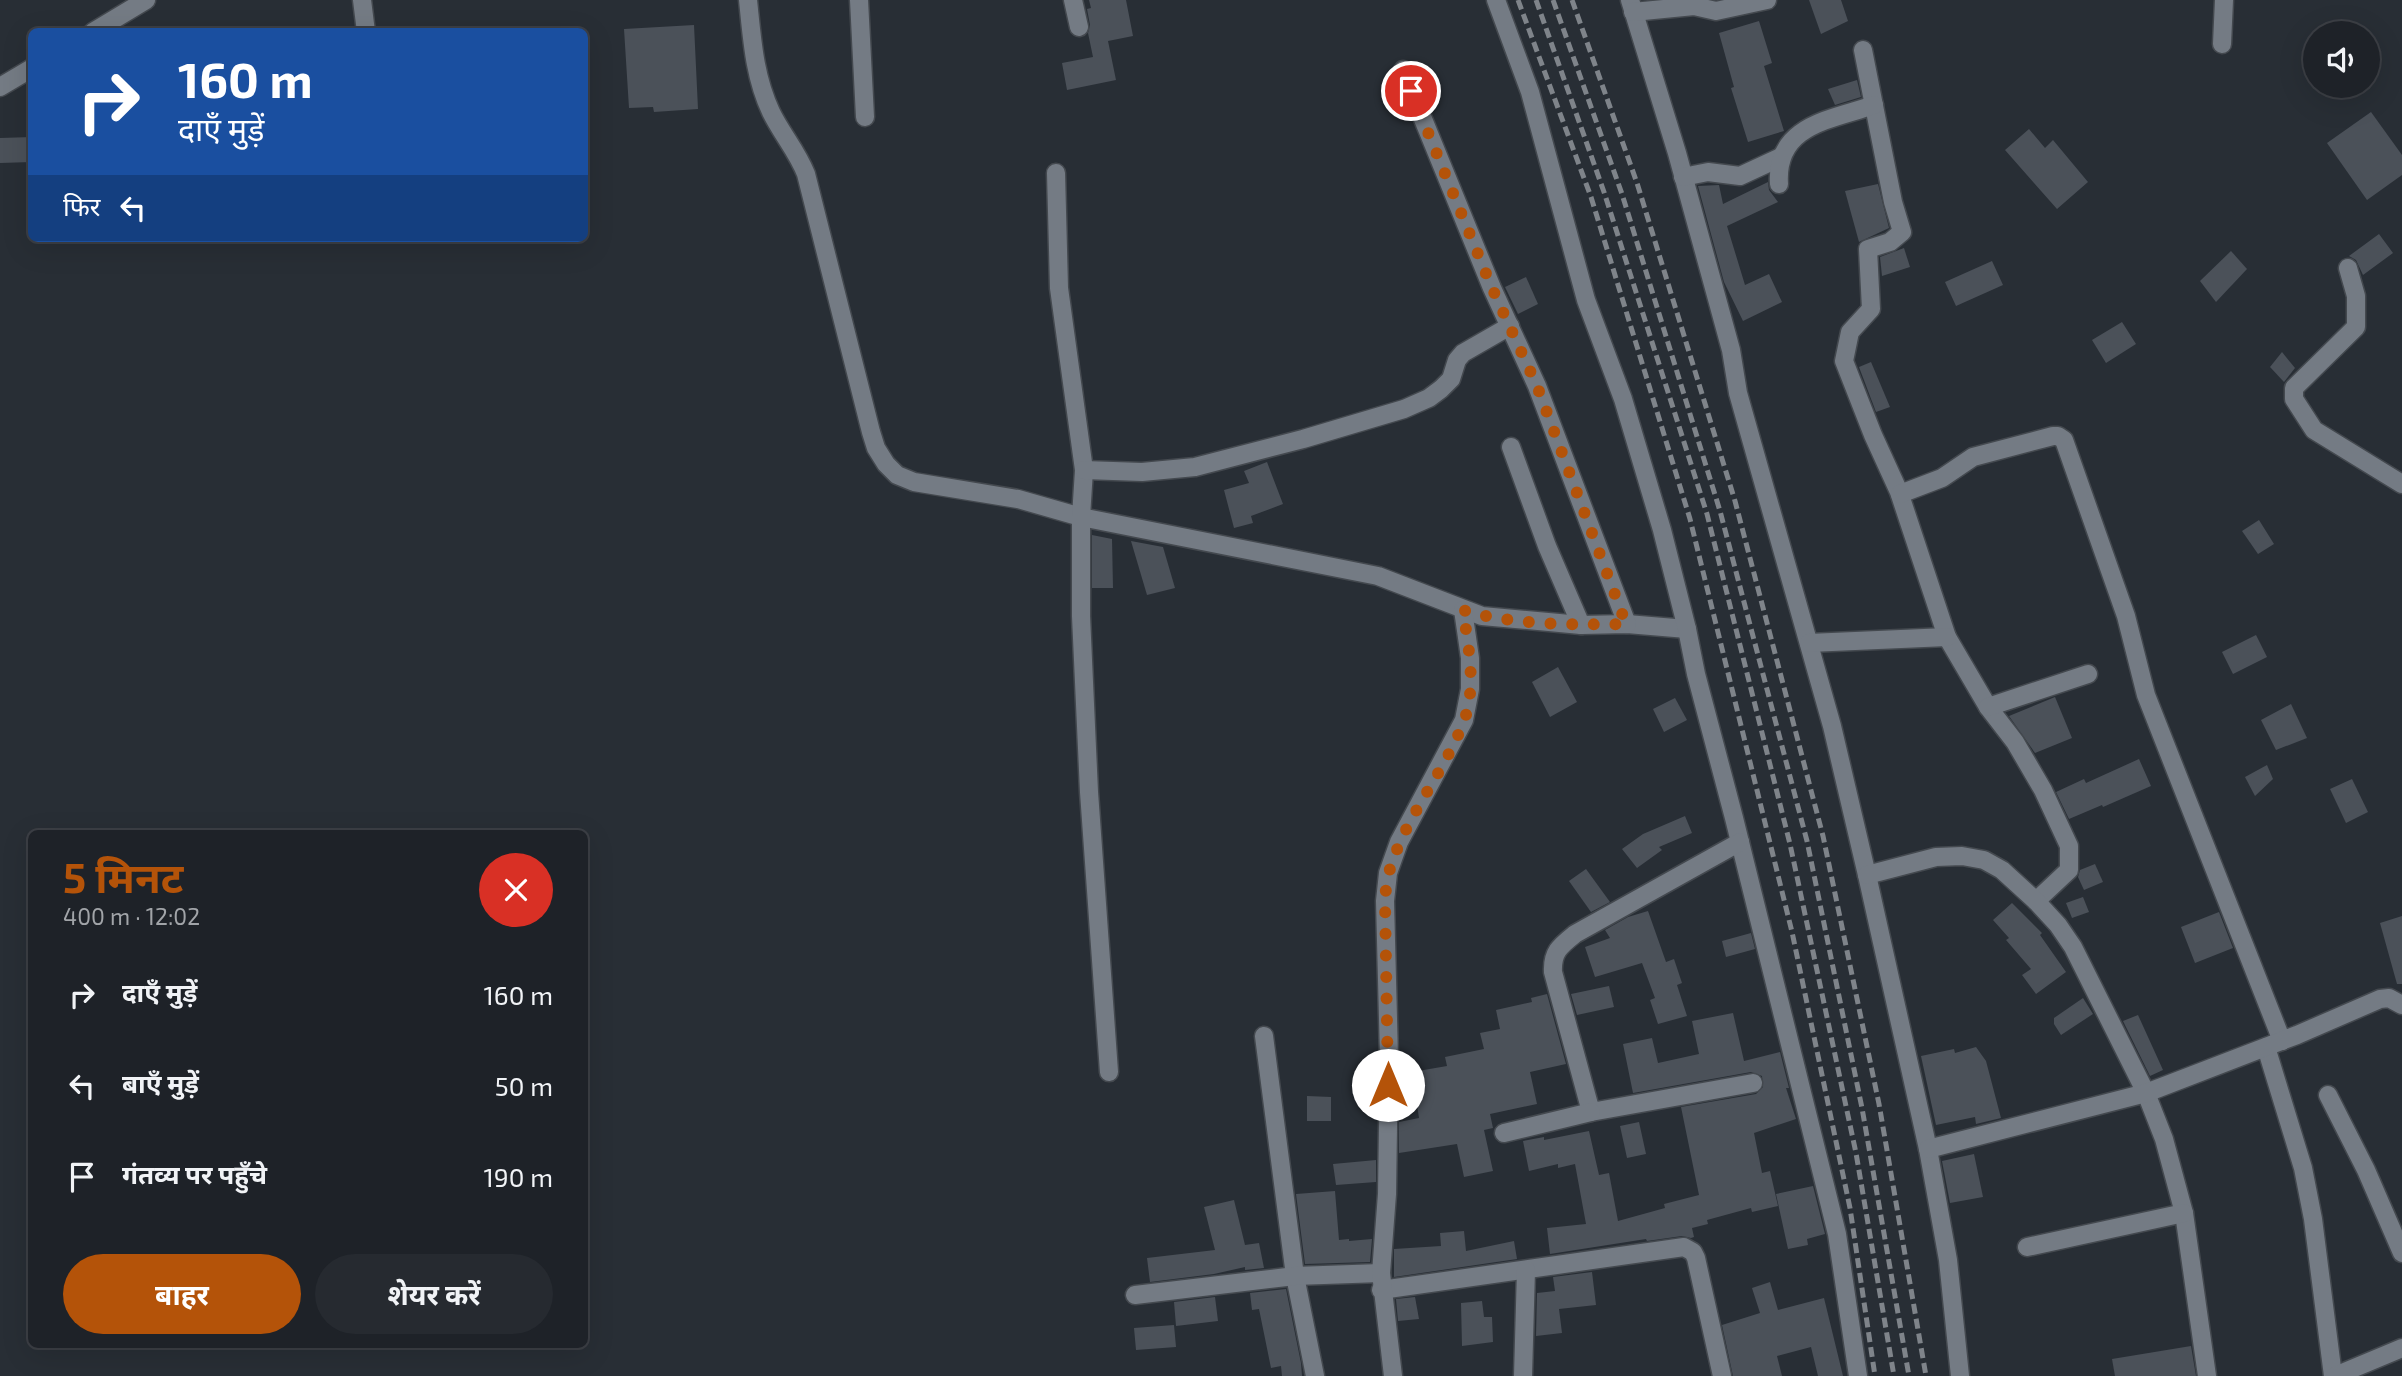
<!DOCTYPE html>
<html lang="hi">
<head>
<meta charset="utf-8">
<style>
  :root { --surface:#1e2228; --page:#262a30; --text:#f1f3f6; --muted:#a1a4a8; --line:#3c3f45; --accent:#b45309 }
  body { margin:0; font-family:"Exo 2","Noto Sans Devanagari",sans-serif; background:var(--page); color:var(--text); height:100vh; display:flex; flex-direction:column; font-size:26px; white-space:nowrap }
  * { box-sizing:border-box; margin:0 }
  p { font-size:23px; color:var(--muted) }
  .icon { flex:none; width:38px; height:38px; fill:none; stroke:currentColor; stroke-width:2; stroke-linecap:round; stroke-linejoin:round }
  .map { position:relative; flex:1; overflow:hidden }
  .sheet { position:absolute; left:28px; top:830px; width:560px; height:518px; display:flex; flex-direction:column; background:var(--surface); border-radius:10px; box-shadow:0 7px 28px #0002,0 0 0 2px var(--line) }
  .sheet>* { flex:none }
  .top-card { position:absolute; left:28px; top:28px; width:560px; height:214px; border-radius:10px; box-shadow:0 7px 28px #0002,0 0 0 2px var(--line); background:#1a4fa0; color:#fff; overflow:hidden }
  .tools { position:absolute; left:2303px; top:21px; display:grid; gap:14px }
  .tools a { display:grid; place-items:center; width:77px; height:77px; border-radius:50%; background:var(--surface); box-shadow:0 7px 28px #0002,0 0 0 2px var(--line); font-size:35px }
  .pin { position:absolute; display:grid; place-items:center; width:60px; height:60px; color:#fff; margin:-30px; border:4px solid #fff; border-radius:50%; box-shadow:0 2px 7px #0007 }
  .me { position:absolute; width:77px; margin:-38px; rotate:0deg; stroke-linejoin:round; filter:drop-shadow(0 0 5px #0008) }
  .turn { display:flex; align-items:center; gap:24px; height:147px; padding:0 35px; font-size:32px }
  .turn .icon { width:91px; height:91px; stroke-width:2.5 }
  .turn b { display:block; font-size:49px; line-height:60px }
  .then { display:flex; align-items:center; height:66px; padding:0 35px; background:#0003; gap:14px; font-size:26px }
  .round { display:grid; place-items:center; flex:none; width:74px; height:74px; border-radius:37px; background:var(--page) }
  .overview { display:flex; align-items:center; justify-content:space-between; height:119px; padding:0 35px }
  h1 { font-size:42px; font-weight:700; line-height:52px; color:var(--accent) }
  .cta { display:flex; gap:14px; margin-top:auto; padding:14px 35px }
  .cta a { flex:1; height:80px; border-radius:42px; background:var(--accent); color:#fff; font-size:28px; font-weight:700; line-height:80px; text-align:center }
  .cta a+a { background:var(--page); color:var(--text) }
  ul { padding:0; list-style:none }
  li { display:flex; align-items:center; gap:21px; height:91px; padding:0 35px }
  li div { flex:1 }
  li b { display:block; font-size:26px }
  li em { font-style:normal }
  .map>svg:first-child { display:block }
  .building { fill:#4b5159 }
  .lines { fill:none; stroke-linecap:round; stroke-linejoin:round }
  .minor-casing { stroke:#44494f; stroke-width:21 }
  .tertiary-casing { stroke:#44494f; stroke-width:21 }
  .minor { stroke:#747b84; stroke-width:18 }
  .tertiary { stroke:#747b84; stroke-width:18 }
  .rail { stroke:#7f848a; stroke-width:5; stroke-dasharray:10 5; stroke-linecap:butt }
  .route { stroke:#b45309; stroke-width:12; stroke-dasharray:0 21.6 }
</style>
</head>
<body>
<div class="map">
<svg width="2402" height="1376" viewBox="0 0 2402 1376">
  <rect width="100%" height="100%" fill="#282e35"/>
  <g class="building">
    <path d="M1089,0H1126L1133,36L1108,41L1116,80L1067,90L1062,63L1093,57L1088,33L1090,25L1087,9L1091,8Z"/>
    <path d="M1809,0H1841L1848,21L1821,34Z"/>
    <path d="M1759,21L1772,63L1764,66L1784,131L1748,142L1731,88L1734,87L1719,33Z"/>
    <path d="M694,25L698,109L654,112L653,107L629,108L624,29Z"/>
    <path d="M1857,80L1861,97L1835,105L1828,89Z"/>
    <path d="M2371,112L2402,155V175L2367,200L2327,143Z"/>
    <path d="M2029,129L2045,148L2053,140L2088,182L2057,209L2005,150Z"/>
    <path d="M32,137V162L0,163V138Z"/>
    <path d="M1768,182L1769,190L1778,202L1727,226L1745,285L1769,274L1782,302L1743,321L1724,282L1698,186L1719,185L1723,204Z"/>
    <path d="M1878,184L1889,228L1859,242L1845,191Z"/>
    <path d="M2379,234L2393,253L2363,275L2356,260L2349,256Z"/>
    <path d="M1904,248L1910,267L1882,276L1880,257Z"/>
    <path d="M2231,251L2247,269L2216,302L2200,281Z"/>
    <path d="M1992,261L2003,285L1956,306L1945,282Z"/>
    <path d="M1526,277L1538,304L1518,314L1505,287Z"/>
    <path d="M2122,322L2136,344L2106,363L2092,340Z"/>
    <path d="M2282,352L2295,368L2284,382L2270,367Z"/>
    <path d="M1871,362L1890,407L1876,412L1859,367Z"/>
    <path d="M1267,462L1283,504L1251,516L1253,523L1234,528L1224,490L1249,483L1244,471Z"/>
    <path d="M2259,520L2274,544L2258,554L2242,531Z"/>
    <path d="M1092,535L1112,539L1113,588H1092Z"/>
    <path d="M1131,541L1163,547L1175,588L1147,595Z"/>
    <path d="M2256,635L2267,657L2233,674L2222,652Z"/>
    <path d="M1558,667L1577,702L1550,717L1532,682Z"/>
    <path d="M2055,697L2072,738L2035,753L2009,716Z"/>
    <path d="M1675,698L1687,720L1664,732L1653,709Z"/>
    <path d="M2291,704L2307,738L2276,750L2261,720Z"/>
    <path d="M2139,759L2151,786L2103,807L2102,805L2069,819L2056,792L2084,779L2086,783Z"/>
    <path d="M2267,765L2273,779L2255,796L2245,777Z"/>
    <path d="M2352,779L2368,812L2346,823L2330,789Z"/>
    <path d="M1685,816L1692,833L1659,847L1662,850L1637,868L1622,849L1643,834Z"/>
    <path d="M2095,864L2103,882L2084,890L2078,877L2080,870Z"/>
    <path d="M1586,869L1610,902L1591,912L1569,881Z"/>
    <path d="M2083,897L2089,912L2072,918L2066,903Z"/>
    <path d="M2012,903L2042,933L2040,935L2066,972L2036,994L2022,975L2031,969L2006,940L2009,938L1993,920Z"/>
    <path d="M1648,911L1666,962L1674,959L1682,983L1677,985L1687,1016L1658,1024L1650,1000L1655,998L1642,963L1595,977L1585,947L1610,938L1605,930L1628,917Z"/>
    <path d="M2219,912L2233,948L2195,963L2181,927Z"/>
    <path d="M2402,916V984H2397L2380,923Z"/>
    <path d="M1751,933L1755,949L1726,957L1722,941Z"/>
    <path d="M1609,986L1614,1007L1577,1015L1571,994Z"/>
    <path d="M1547,994L1566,1064L1530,1072L1537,1104L1490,1114L1493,1128L1484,1130L1493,1171L1464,1177L1457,1144L1399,1153V1122L1419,1118L1412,1072L1447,1066L1445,1057L1484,1049L1480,1033L1500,1029L1496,1010L1532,1002L1531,998Z"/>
    <path d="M2083,998L2093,1014L2061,1035L2054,1024V1018Z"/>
    <path d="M1733,1013L1744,1061L1780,1052L1789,1088H1786L1796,1119L1754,1133L1762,1173L1770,1171L1778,1206L1752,1212L1751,1208L1707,1220L1708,1224L1692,1228L1694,1237L1691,1238L1682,1236L1647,1241L1646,1239L1550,1254L1547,1228L1586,1224L1575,1164L1558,1168V1164L1529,1171L1523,1141L1544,1137V1140L1589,1131L1599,1175L1609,1173L1618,1221L1665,1208L1664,1204L1699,1195L1681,1107L1756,1094L1763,1087L1762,1076L1751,1072L1633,1093L1623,1044L1652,1038L1658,1063L1699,1054L1692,1021Z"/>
    <path d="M2138,1015L2163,1070L2150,1076L2123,1021Z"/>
    <path d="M1976,1047L1986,1061L2001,1118L1976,1124L1975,1117L1936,1125L1921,1056L1954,1049L1955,1053Z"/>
    <path d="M1307,1096L1331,1097V1121H1307Z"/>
    <path d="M1639,1122L1646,1154L1627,1158L1620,1126Z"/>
    <path d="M1974,1154L1983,1197L1950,1203L1942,1161Z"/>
    <path d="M1376,1160V1182L1336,1185L1333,1164Z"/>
    <path d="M1813,1186L1825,1234L1807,1239L1808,1245L1788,1249L1776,1194Z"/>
    <path d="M1335,1191L1339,1240L1349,1239V1241L1372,1239L1370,1262L1305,1264L1296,1194Z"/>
    <path d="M1234,1200L1245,1245L1259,1243L1264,1268L1245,1270V1267L1214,1274L1150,1282L1147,1258L1215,1250L1204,1207Z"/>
    <path d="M1464,1231L1466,1251L1514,1241L1517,1259L1394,1277V1249L1441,1246L1440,1233Z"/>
    <path d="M1592,1272L1596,1305L1559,1309L1562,1333L1536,1336L1537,1293L1555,1291L1553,1277Z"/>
    <path d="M1770,1282L1778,1310L1824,1298L1843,1376H1818L1811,1347L1777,1356L1782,1376H1733L1722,1325L1760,1313L1752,1288Z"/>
    <path d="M1286,1289L1301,1363L1302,1376H1282L1281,1366L1271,1368L1259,1309L1252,1310L1250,1293Z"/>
    <path d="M1215,1297L1218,1321L1176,1326L1174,1302Z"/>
    <path d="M1415,1297L1419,1319L1398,1321L1396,1299Z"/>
    <path d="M1482,1301L1484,1317H1492L1493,1342L1462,1346L1461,1303Z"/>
    <path d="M1174,1325L1176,1347L1136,1350L1134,1328Z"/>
    <path d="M2191,1346L2196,1376H2115L2112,1359Z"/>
  </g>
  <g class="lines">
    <defs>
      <g id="minor">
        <path d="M362,0L366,32"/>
        <path d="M748,0C752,38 754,76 771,112C781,133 797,151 806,174L871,432L876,448L886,464L897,475L914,482L1018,499L1081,517L1378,576L1482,616L1581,625L1627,624L1687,629"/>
        <path d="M859,0L865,117"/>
        <path d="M1073,0L1079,27"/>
        <path d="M1496,0L1530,92L1586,300L1623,399L1662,530L1687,629L1696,674L1734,818L1837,1234L1858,1376"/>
        <path d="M1630,0L1677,153L1731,350L1738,393L1832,726L1867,875L1928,1149L1948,1260L1960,1376"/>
        <path d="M1633,12L1694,6L1716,11L1767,0"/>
        <path d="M2222,44L2224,0"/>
        <path d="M1863,50L1893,202L1902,232L1890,242L1868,249L1871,309L1850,332L1844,361L1873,435L1899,492L1947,637L1988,707L2015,742L2043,790L2069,846V870L2036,901"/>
        <path d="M1403,70L1492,288L1537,386L1627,624"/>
        <path d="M1056,173L1059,288L1084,470L1081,517V616L1089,792L1109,1072"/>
        <path d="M1683,177L1708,172L1740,176L1781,157"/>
        <path d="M1779,184C1775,125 1830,120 1874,105"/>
        <path d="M2348,268L2356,296V327L2294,388V399L2314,430L2402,484"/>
        <path d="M1511,447L1547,546L1581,625"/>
        <path d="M1084,470L1142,472L1195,467L1303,439L1404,409L1429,398L1441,389L1451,379L1457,360L1463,353L1510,326"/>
        <path d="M1900,494L1942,478L1973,457L2053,436H2058L2064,440L2126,616L2146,695L2282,1041"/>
        <path d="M1809,643L1947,637"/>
        <path d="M1988,707L2088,674"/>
        <path d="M1740,842L1575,934C1560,946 1552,952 1553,972L1591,1112L1753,1083"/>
        <path d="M1867,875L1936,857L1962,856L1984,860L2002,870L2036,901L2058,925L2073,947L2146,1093L2164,1139L2184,1213L2207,1376"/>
        <path d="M1264,1036L1295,1276L1315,1376"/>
        <path d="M2266,1047L2303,1168L2313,1219L2333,1376"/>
        <path d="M2328,1095L2366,1170L2402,1253"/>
        <path d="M1504,1133L1591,1112"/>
        <path d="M1928,1149L2146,1093L2297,1035L2380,999L2389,998L2402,1005"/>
        <path d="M2027,1247L2184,1213"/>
        <path d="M1381,1290L1684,1247L1693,1252L1696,1258L1722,1376"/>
        <path d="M1135,1295L1295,1276L1381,1273"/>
        <path d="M1393,1376L1381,1273L1387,1194L1389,1058L1385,901L1388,873L1399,842L1464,720L1470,689V658L1463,610"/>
        <path d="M1523,1376L1526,1270"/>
        <path d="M2335,1376L2402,1348"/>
      </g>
      <g id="tertiary">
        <path d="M93,32L146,0"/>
        <path d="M0,87L32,68"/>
      </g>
    </defs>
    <use href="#minor" class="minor-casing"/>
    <use href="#tertiary" class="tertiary-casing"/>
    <use href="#minor" class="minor"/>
    <use href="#tertiary" class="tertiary"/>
    <g class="rail">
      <path d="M1518,0L1591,197L1690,519L1792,932L1850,1208L1875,1376"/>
      <path d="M1536,0L1604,192L1707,514L1790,844L1856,1153L1894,1376"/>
      <path d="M1553,0L1622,194L1720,511L1807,841L1862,1108L1909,1376"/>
      <path d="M1572,0L1637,183L1735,501L1823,836L1879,1104L1926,1376"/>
    </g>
  </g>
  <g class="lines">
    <path class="route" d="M1388,1085L1385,901C1386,891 1386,879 1390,869C1406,816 1444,773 1464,721C1477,686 1468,645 1463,610C1508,625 1578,625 1626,624L1537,386L1492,288L1411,91"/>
  </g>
</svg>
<div class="tools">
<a><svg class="icon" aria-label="sound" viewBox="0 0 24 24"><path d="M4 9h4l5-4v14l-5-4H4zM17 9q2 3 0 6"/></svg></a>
</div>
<div class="pin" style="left:1411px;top:91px;background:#d93025"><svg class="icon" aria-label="arrive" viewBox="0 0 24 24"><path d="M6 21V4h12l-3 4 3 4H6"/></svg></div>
<svg class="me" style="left:1388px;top:1085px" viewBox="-20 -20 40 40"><circle r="19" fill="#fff"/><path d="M0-13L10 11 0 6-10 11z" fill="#b45309"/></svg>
<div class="top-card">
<div class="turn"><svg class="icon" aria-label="right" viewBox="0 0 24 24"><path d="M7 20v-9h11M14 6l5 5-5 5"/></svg><div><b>160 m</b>दाएँ मुड़ें</div></div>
<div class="then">फिर<svg class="icon" aria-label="left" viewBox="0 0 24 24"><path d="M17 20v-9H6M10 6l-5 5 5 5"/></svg></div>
</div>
<section class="sheet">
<div class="overview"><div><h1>5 मिनट</h1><p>400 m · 12:02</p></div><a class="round" style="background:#d93025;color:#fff"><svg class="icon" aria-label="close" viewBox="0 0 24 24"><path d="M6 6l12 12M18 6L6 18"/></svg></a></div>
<ul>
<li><svg class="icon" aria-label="right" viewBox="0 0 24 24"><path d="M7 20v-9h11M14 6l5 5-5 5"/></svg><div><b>दाएँ मुड़ें</b></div><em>160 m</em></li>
<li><svg class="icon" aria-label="left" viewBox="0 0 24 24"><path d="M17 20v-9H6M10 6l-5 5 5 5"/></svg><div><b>बाएँ मुड़ें</b></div><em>50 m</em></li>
<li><svg class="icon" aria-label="arrive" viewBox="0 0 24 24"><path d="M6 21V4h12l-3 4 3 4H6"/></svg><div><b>गंतव्य पर पहुँचे</b></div><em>190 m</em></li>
</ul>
<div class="cta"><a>बाहर</a><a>शेयर करें</a></div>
</section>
</div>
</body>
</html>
